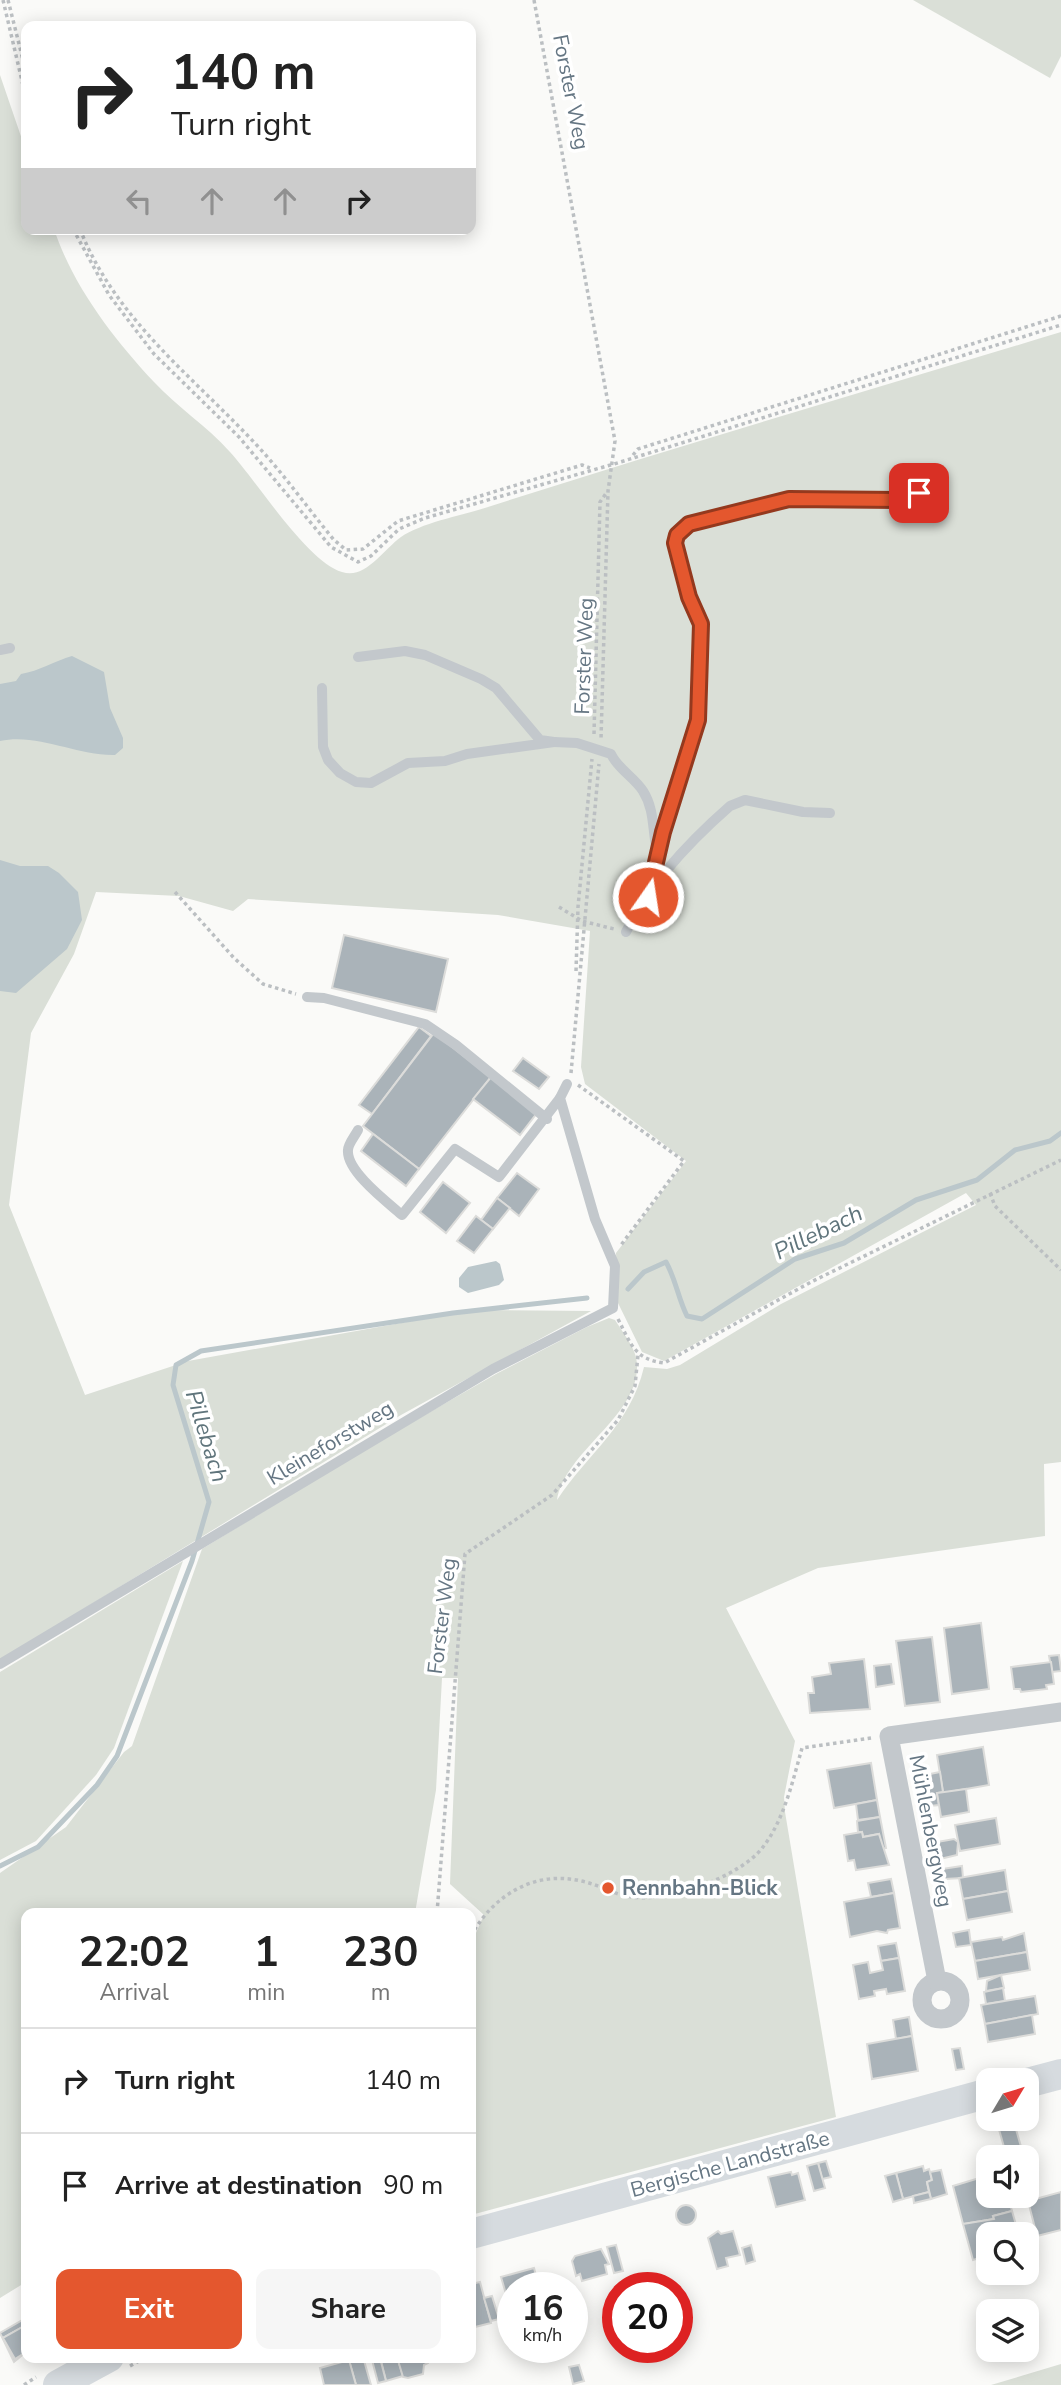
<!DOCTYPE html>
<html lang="en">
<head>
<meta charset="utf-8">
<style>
  :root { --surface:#fff; --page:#f6f6f6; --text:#222; --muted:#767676; --line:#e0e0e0; --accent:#e4572e }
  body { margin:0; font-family:"Nunito Sans",sans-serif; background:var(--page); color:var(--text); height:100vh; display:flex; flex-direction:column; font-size:26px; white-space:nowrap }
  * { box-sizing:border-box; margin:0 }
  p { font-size:23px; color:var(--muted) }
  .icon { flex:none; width:38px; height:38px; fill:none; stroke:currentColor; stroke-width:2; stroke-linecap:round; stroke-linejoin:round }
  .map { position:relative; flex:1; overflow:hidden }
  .side { position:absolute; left:21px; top:1908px; width:455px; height:455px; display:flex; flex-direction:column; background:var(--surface); border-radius:14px; box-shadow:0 4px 18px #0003 }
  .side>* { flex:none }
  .hud { position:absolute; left:21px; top:21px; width:455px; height:214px; border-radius:14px; box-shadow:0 4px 18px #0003; background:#fff; color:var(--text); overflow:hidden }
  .needle { width:46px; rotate:52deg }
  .fabs { position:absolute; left:976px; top:2068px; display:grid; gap:14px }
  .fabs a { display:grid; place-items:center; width:63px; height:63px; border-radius:14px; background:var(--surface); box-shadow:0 4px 18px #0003; font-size:35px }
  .speed { position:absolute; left:497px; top:2272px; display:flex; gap:14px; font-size:35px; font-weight:700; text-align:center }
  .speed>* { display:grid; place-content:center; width:91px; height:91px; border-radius:50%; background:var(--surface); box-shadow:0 4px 18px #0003; line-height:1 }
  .speed small { font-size:18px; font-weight:400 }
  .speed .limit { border:10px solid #d22; background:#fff; color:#111 }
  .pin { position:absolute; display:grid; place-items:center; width:60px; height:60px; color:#fff; margin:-30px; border-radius:14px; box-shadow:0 4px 10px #0006 }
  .me { position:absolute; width:77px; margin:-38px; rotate:13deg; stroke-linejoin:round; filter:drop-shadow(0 0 5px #0008) }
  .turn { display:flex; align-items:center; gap:24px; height:147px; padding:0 35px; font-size:32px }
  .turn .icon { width:91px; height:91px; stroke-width:2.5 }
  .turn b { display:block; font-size:49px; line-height:60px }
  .lanes { display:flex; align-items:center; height:66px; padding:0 35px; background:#0003; justify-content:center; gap:35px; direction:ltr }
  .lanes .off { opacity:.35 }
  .eta { display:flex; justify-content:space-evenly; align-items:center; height:119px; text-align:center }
  .eta b { font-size:42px; font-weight:700; line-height:49px }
  .cta { display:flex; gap:14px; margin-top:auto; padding:14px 35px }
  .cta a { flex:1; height:80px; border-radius:14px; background:var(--accent); color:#fff; font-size:28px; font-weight:700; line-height:80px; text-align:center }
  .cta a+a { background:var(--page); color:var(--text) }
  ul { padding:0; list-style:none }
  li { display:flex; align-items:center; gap:21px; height:105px; padding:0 35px; border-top:2px solid var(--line) }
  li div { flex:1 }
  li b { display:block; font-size:26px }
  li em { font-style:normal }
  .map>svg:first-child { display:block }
  .green { fill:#dadfd7 }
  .water { fill:#bbc7cb }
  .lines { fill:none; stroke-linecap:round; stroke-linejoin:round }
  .stream { stroke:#bbc7cb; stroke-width:5 }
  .building { fill:#aab3b9; stroke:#dcdcda; stroke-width:2 }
  .path { stroke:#bbbfc2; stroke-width:3.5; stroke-dasharray:3.5 3.5; stroke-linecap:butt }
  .service { stroke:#c3c8cc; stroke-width:10 }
  .minor { stroke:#c3c8cc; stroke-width:19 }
  .primary { stroke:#d6dbdf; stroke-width:30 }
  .route-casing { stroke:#94391e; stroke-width:18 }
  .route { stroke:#e4572e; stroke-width:12 }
  .poi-dot { fill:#e4572e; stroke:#fff; stroke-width:2.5 }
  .labels { text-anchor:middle; stroke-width:7; stroke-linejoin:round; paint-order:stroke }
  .street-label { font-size:21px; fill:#657683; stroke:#fff }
  .poi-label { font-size:21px; font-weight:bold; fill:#657683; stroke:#fff; text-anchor:start }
  .water-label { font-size:23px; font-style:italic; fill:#60757c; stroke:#fff }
</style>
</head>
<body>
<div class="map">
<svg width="1061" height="2385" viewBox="0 0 1061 2385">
  <rect width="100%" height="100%" fill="#fafaf8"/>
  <g class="green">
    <path d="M913,0H1061V56L1050,78Z"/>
    <path d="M0,75L26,151V229H54C73,286 113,338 154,382C177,407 207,426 230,452C256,480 307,562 342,572C365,580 383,550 401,537C421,523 463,515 488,507C678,446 870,390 1061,332V1462L1044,1464L1045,1536L818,1568L726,1608L795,1741L784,1797L785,1812L836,2117L471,2215V1944L484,1915L450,1884L458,1678H442L436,1790L415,1913H26V2282L0,2298V1873L66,1827L124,1752L132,1746L202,1549L357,1454L496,1374L587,1327L609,1318L615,1320C622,1331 633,1345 636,1357C647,1412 565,1449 557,1500C588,1453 630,1426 644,1367L667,1369L680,1365L781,1304L976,1205L966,1193L664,1361L642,1352L618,1303L616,1253L686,1161L585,1084L581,1067L590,931L498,915L248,899L233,911L179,896L96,892L74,954L31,1033L9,1205L85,1395L188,1361L474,1310L591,1311L401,1415L0,1660Z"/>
    <path d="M183,1561L114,1748L96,1775L36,1841L0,1860V1672Z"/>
    <path d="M1061,2364V2385H991Z"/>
  </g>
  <g class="water">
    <path d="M72,656L104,672L110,708L123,738V748L115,755C76,756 39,733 0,741V684L16,681L21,674C39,671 55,661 72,656Z"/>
    <path d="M0,860L20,866H48L59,873L78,892L82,920L67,949L16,993L0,991Z"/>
    <path d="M496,1261L500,1264L504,1280L499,1285L468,1293L459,1287V1278L468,1267Z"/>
  </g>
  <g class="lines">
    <g class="stream">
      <path d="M628,1289L644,1272L666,1262C676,1280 678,1298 687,1316L702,1319L795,1259L844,1243L916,1200L977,1180L1015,1150L1050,1141L1061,1133"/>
      <path d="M0,1866L38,1847L97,1785L117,1756L192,1561L209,1502L173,1385L176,1365L201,1351L453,1313L587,1298"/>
    </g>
  </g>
  <g class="building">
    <path d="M344,935L448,959L436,1012L332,988Z"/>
    <path d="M419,1027L431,1036L372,1114L359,1105Z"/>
    <path d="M434,1033L491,1077L419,1169L363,1126Z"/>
    <path d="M523,1058L549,1077L539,1089L513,1071Z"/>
    <path d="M491,1077L537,1113L520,1135L473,1099Z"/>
    <path d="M373,1134L419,1169L406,1186L361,1151Z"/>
    <path d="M517,1173L539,1189L519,1216L497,1198Z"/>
    <path d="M443,1182L470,1203L446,1233L420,1212Z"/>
    <path d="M497,1198L510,1208L493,1229L481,1220Z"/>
    <path d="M476,1216L493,1229L474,1253L457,1241Z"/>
    <path d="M981,1623L989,1689L952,1694L944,1628Z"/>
    <path d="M932,1637L940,1702L905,1706L896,1641Z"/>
    <path d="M1059,1655L1061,1671L1052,1672L1049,1656Z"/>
    <path d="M864,1659L870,1709L810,1713L808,1693H814L812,1677L831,1674L829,1663Z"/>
    <path d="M1051,1662L1054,1684L1046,1685L1047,1689L1021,1692L1020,1689H1014L1011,1667Z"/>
    <path d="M891,1664L894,1684L876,1687L874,1666Z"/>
    <path d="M983,1747L989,1785L943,1793L937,1755Z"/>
    <path d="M871,1763L877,1800L834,1808L827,1770Z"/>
    <path d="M940,1772L943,1792L937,1793L939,1805L930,1806L925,1775Z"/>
    <path d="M966,1789L969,1812L941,1817L937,1793Z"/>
    <path d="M877,1800L880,1817L858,1820L856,1804Z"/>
    <path d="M880,1817L886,1848L882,1849L879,1834L863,1837L862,1832H858L857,1821Z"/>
    <path d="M996,1818L1000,1844L960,1851L955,1825Z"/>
    <path d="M862,1832L863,1837L879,1834L889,1865L856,1870L854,1860L848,1861L844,1835Z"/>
    <path d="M954,1839L958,1842L957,1855L940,1859L937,1842Z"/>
    <path d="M962,1866L963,1878L944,1879L942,1869Z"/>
    <path d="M1005,1870L1008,1891L963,1899L959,1878Z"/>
    <path d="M891,1879L894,1893L871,1897L868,1883Z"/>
    <path d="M1008,1891L1012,1912L967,1920L963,1899Z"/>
    <path d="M894,1893L900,1928L888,1930L887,1933L877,1931L850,1937L844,1902Z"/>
    <path d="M969,1930L971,1945L956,1947L953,1933Z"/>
    <path d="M1024,1933L1027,1952L975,1961L971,1942L1002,1937L1003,1940Z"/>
    <path d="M896,1943L899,1958L881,1961L878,1946Z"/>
    <path d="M1027,1952L1030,1970L978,1979L975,1961Z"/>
    <path d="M899,1958L905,1991L887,1994L886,1989L874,1991L875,1996L859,1999L853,1965L868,1962L870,1973L883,1970L881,1961Z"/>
    <path d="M1001,1975L1004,1988L986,1991L987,1981Z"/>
    <path d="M1003,1988L1005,2001L986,2004L984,1992Z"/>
    <path d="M1035,1996L1038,2014L985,2024L981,2005Z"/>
    <path d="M1032,2015L1035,2034L988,2042L985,2024Z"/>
    <path d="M909,2017L912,2036L896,2039L893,2020Z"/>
    <path d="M912,2036L918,2071L872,2079L867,2044Z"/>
    <path d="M960,2048L964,2069L956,2070L952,2049Z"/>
    <path d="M996,2119H1013L1022,2150L1006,2154Z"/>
    <path d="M826,2161L831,2177L822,2179L818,2163Z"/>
    <path d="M818,2163L825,2188L814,2191L807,2166Z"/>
    <path d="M923,2166L924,2171L929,2169L930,2172L932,2180L927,2182L929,2192L903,2199L896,2173Z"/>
    <path d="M941,2170L947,2194L931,2199L927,2182L932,2180L930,2172Z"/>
    <path d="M791,2172L792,2175L798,2173L805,2200L776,2207L768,2177Z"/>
    <path d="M896,2173L903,2199L893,2202L885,2176Z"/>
    <path d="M989,2175V2196H1008L1012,2211L993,2216L994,2219L963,2224L953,2186Z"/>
    <path d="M929,2192L931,2199L914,2203L913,2196Z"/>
    <path d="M1061,2192V2230L1037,2236L1028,2201Z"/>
    <circle cx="686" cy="2215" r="10"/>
    <path d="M1012,2211L1019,2235H989V2255L973,2260L963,2224L994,2219L993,2216Z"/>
    <path d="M718,2231L721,2234L733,2231L740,2255L726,2258L728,2266L717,2269L708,2238Z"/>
    <path d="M616,2245L623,2271L614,2273L607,2247Z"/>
    <path d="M751,2245L755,2261L746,2264L742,2248Z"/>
    <path d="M601,2249L609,2264L605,2265L607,2274L582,2281L580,2274L576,2276L572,2261L575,2256Z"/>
    <path d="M534,2268L539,2287H513V2307L509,2304L501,2277Z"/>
    <path d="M480,2282L491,2323L475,2327L471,2313V2284Z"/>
    <path d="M492,2296L499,2319L491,2321L484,2298Z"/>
    <path d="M26,2318V2325L3,2338L15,2359L26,2352L14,2362L0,2333Z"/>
    <path d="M26,2325V2352L15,2359L3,2338Z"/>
    <path d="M363,2357L371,2385H356L349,2360Z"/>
    <path d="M397,2357L403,2376L386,2381L380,2357Z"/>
    <path d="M397,2357H426L428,2363L424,2365L423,2374L408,2378L403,2377Z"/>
    <path d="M380,2358L386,2381L378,2383L372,2360Z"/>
    <path d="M349,2360L356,2385H324L320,2368Z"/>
    <path d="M579,2365L584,2381L573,2384L569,2367Z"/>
  </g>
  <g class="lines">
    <g class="path">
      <path d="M3,0L26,98"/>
      <path d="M8,0L26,72"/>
      <path d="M534,0L615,441L608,491L601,739"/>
      <path d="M73,229L109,295L154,354L239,437L331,547L358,562L371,556L399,529L425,518L614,464L1061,325"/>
      <path d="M80,229C116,322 199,381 263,452C288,480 310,511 334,540L346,550L363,549L398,521L582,465L590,468"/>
      <path d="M633,455L638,449L1061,316"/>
      <path d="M594,734L600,502L607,492"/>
      <path d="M175,892L234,958L263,984L296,994"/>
      <path d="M559,907L582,921L614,929"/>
      <path d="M576,971L578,907L592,759"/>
      <path d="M571,1073L599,764"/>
      <path d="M578,1085L684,1161L621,1245"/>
      <path d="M990,1193L995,1206L1061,1270"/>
      <path d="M618,1319C631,1344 634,1359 664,1363L811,1282L1061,1160"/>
      <path d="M437,1913L465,1554L552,1495L618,1420L635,1386L638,1355"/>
      <path d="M471,1936C493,1895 535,1870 581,1881C597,1884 611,1893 626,1896C663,1905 741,1877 763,1847C784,1820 793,1780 802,1748L871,1738"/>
      <path d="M130,2366L146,2357"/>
      <path d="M24,2385L36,2377"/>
    </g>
    <g class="service">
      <path d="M0,650L10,648"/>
      <path d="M322,688L323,747L328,760L340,773L356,782L371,783L408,763L445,761L467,754L554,742L540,740L496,688L481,679L425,655L405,651L358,657"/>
      <path d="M554,742L577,743L611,754C618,769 634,777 643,791C655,810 652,830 657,851"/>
      <path d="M648,897L663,832L698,720L701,624L689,597L675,543L677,535L689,525L789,499L900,500L939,487"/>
      <path d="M626,932C649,884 690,841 730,806L745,800L803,812L830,813"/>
      <path d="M307,997L324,998L425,1024L456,1045L547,1119"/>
      <path d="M358,1130C355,1136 348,1144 348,1150C346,1171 387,1202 402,1215L455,1149L499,1177L560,1098"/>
      <path d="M0,1664L493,1369L613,1308L615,1266L595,1219L560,1098L567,1084"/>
    </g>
    <g class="minor">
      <circle cx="941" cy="2000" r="19"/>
      <path d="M937,1981L889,1736L1061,1712"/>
    </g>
    <g class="primary">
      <path d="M1027,2083L1061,2074"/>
      <path d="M471,2234L989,2093"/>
      <path d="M58,2385L109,2357"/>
    </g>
  </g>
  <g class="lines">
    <defs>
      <path id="route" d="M648,897L663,832L698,720L701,624L689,597L675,543L677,535L689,524L789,499L900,500L919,493"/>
    </defs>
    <use href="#route" class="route-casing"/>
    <use href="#route" class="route"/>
  </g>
  <circle class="poi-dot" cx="608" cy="1888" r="7"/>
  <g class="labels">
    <g class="street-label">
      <text transform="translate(571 92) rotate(79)" y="7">Forster Weg</text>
      <text transform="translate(584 656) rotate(-88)" y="7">Forster Weg</text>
      <text transform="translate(330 1443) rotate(-31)" y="7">Kleineforstweg</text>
      <text transform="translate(442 1616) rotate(-83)" y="7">Forster Weg</text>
      <text transform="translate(931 1831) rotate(79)" y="7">Mühlenbergweg</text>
      <text transform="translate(730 2164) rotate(-15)" y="7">Bergische Landstraße</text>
    </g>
    <g class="poi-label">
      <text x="622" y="1895">Rennbahn-Blick</text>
    </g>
    <g class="water-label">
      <text transform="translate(818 1232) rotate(-26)" y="8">Pillebach</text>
      <text transform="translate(207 1436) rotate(73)" y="8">Pillebach</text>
    </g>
  </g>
</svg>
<div class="fabs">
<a><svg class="needle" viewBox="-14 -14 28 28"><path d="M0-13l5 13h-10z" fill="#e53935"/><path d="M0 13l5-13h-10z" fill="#767676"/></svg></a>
<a><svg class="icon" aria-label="sound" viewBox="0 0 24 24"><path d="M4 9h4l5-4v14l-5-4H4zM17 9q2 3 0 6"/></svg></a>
<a><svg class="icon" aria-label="search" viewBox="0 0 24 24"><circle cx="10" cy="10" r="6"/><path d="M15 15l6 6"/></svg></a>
<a><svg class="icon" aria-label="layers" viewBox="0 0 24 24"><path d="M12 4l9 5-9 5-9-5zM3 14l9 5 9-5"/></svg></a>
</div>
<div class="speed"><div>16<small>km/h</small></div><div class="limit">20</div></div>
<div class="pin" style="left:919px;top:493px;background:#d93025"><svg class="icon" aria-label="arrive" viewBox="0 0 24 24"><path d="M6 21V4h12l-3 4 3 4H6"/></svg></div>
<svg class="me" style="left:648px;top:897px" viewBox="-20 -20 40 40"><circle r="17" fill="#e4572e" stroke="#fff" stroke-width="3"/><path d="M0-11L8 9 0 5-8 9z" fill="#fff"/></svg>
<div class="hud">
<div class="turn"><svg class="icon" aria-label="right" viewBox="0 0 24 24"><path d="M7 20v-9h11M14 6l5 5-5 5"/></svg><div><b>140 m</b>Turn right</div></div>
<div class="lanes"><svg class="icon off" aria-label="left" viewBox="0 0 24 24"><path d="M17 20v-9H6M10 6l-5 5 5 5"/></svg><svg class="icon off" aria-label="ahead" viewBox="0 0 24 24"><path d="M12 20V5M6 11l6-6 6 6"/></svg><svg class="icon off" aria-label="ahead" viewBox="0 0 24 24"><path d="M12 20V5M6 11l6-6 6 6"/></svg><svg class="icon" aria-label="right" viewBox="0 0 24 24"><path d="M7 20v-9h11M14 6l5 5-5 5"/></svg></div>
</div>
<section class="side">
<div class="eta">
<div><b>22:02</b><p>Arrival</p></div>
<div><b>1</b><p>min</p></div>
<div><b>230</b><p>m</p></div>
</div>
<ul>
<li><svg class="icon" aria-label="right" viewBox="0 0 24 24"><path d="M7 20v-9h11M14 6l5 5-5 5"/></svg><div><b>Turn right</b></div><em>140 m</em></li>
<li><svg class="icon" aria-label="arrive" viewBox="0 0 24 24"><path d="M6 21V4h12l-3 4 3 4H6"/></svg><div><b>Arrive at destination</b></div><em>90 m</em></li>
</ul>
<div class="cta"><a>Exit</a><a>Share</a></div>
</section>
</div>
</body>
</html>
